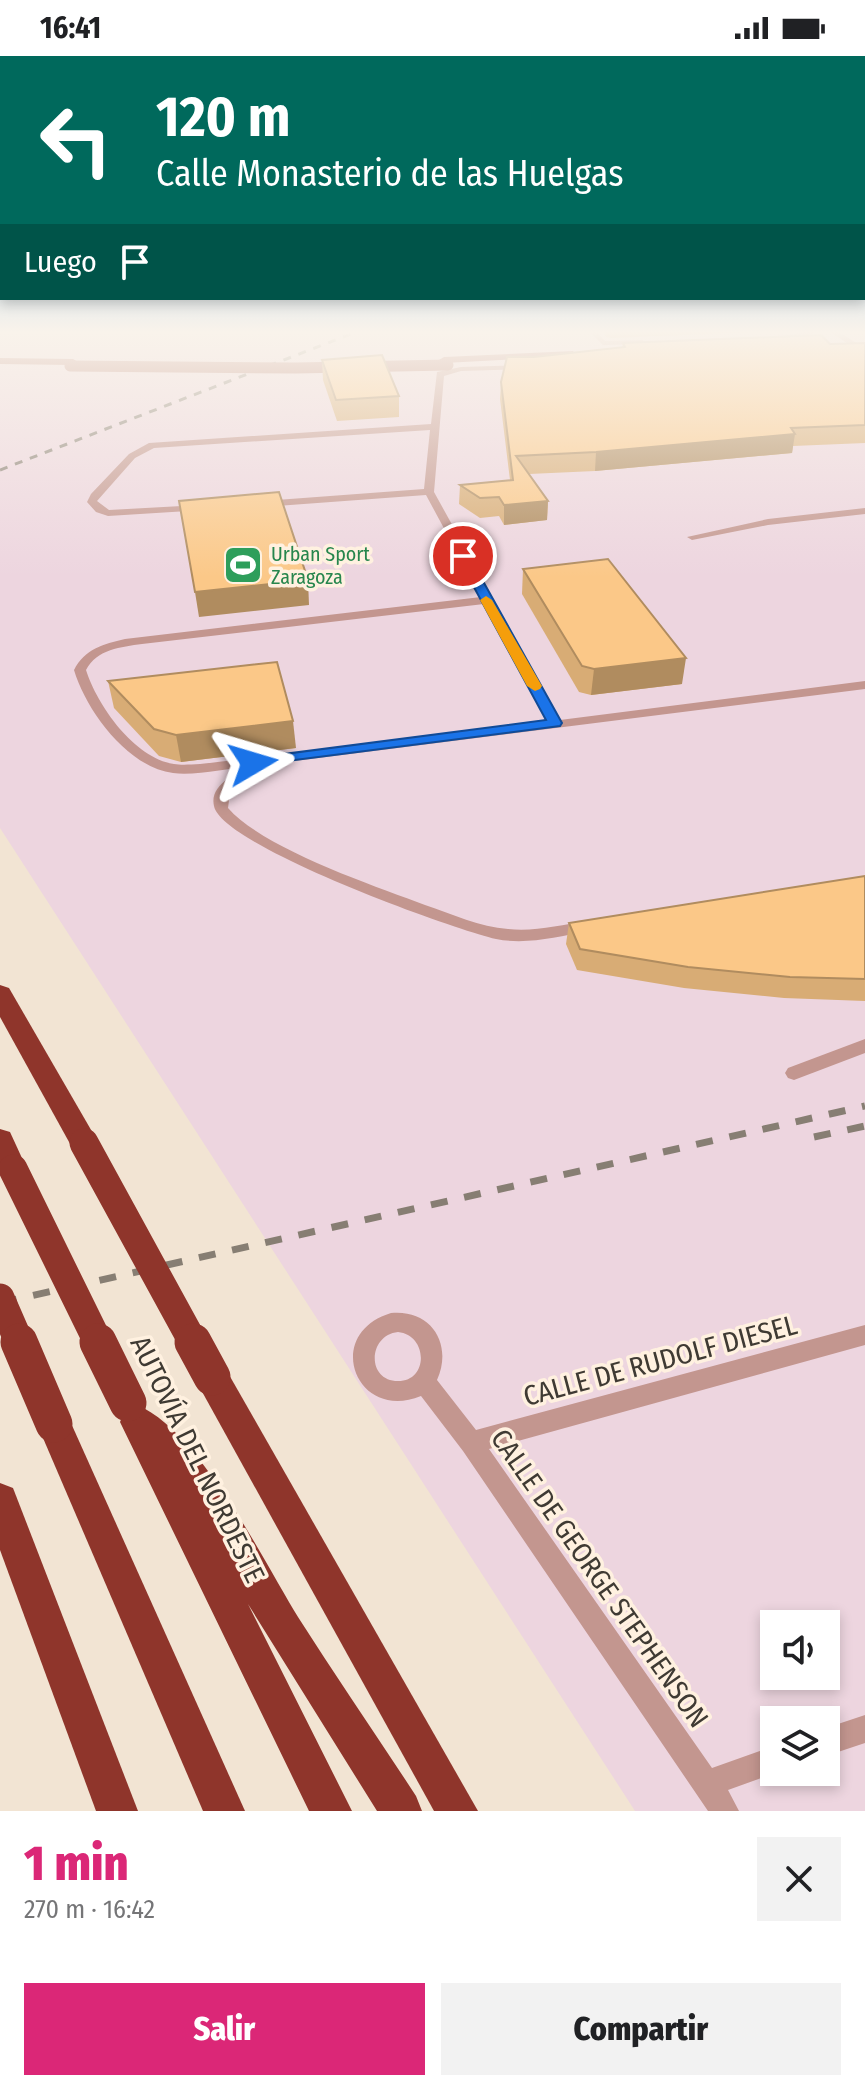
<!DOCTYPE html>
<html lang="es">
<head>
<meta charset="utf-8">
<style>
  :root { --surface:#fff; --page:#f2f2f2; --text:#202124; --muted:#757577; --accent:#db2777 }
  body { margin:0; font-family:"Fira Sans Condensed",sans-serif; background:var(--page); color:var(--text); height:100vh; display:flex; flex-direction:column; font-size:30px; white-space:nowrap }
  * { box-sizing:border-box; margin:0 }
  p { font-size:26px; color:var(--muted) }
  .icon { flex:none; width:44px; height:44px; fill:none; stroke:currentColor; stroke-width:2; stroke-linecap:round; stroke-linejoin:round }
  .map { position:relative; height:1755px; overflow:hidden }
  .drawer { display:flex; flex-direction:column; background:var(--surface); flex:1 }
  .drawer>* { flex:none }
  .banner { position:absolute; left:0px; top:0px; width:866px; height:244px; box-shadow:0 4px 12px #0003; background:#00695c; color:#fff; overflow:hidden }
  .buttons { position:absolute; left:760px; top:1554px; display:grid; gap:16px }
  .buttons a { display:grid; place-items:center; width:80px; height:80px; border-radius:0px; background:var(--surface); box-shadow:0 4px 12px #0003; font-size:40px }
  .pin { position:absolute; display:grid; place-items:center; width:68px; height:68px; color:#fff; margin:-34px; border:4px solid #fff; border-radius:50%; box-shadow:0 2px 8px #0007 }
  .me { position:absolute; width:88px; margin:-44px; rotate:83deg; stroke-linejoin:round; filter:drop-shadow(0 0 6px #0008) }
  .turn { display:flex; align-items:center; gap:28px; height:168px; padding:0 24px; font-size:36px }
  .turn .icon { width:104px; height:104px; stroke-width:2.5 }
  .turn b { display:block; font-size:56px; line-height:68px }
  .then { display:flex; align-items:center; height:76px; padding:0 24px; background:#0003; gap:16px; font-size:30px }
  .round { display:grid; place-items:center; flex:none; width:84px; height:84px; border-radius:0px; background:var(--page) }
  .summary { display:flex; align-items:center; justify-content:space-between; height:136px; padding:0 24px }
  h1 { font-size:48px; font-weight:800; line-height:60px; color:var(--accent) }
  .button { display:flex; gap:16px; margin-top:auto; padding:16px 24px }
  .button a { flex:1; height:92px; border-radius:0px; background:var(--accent); color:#fff; font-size:32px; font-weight:800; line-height:92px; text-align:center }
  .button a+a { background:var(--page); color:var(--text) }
  .status { display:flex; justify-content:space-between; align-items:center; height:56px; padding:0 40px; background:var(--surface); direction:ltr }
  .status svg { height:22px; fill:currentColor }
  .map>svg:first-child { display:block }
  .industrial { fill:#edd5df; fill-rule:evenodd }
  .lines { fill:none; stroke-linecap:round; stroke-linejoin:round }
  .street { fill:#c3968f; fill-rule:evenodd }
  .secondary { fill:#af6e64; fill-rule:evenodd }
  .highway { fill:#8f352b; fill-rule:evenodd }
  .rail-far1 { stroke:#877e73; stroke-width:3; stroke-dasharray:8 8; stroke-linecap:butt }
  .rail { stroke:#877e73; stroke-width:7; stroke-dasharray:17 17; stroke-linecap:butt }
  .secondary-bridge { stroke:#af6e64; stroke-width:11 }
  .highway-bridge-far1 { stroke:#8f352b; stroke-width:29 }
  .highway-bridge { stroke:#8f352b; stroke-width:37 }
  .wall { fill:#d8ac75 }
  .shaded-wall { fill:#b08c5f }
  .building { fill:#fbc888; stroke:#b08c5f; stroke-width:2 }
  .route { fill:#1a73e8; stroke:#114b97; stroke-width:2 }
  .slow { fill:#f59e0b }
  .labels { text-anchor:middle; stroke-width:7; stroke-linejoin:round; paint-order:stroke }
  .far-leisure-label { font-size:20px; fill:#27864d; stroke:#fff1e0; text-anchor:start }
  .near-street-label { font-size:28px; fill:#3f3a33; stroke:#fff1e0 }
</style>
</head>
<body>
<div class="status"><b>16:41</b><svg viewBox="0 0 49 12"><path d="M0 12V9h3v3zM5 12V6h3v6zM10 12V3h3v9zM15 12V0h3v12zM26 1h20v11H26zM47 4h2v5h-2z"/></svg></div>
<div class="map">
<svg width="865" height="1755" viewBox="0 0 865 1755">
  <rect width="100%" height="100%" fill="#f2e4d3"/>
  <path class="industrial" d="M0,276H865V1755H635L0,772ZM774,1568H826V1620H774ZM774,1664H826V1716H774Z"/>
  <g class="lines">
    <g class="street">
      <path d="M590,276H597L605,285L642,284L646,286L642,288L603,289Z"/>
      <path d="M805,276H814C805,283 788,286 777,281Z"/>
      <path d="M831,276H839L858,288L851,290Z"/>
      <path d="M523,309L526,313L461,315L444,320L434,436L560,664L865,625V633L271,708L270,713L246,723L230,737L228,752C264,793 372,829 425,849C452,858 480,871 508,873C534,876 561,869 587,865L595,870L587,875C558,881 526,889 496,883C452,873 222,790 214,750C209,729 237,716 253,710C229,712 195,720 173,717C127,711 86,654 74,614C85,593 103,588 125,583L481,541L426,439L263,451L258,448L263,445L424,433L430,374L154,392L135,402L97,445L109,454L200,449L205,452L204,454L108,460L96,456L87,446L91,438L129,398L149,387L431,368L437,316L461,311ZM484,548L548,665C451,678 355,693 258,701C237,703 192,711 174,708C134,702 97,649 86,614C97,593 121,591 142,588Z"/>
      <path d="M865,452V458L768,469L692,484L687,481L768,463Z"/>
      <path d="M865,983V997L794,1024L788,1022L785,1017L788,1012Z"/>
      <path d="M391,1257C432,1253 453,1289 437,1324L476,1374L865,1269V1289L489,1393L712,1712L774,1690V1716H778L728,1734L739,1755H708L463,1395L421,1340C356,1367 322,1278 391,1257ZM398,1276C428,1279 429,1325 398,1325C366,1325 368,1279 398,1276Z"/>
      <path d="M865,1659V1687L826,1700V1672Z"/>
    </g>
    <g class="secondary">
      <path d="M573,295L576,300L444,307L439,304L444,301Z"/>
      <path d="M0,302L73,303L78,306L73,309L0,308Z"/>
    </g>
    <g class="highway">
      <path d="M0,929L9,932L94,1079L98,1087L94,1095L84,1098L74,1095L0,961Z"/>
      <path d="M0,1073L10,1076L27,1113L23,1121L13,1125L3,1121L0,1116Z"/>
      <path d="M212,1305L224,1310L478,1755H434L200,1332L195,1321L200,1310Z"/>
      <path d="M137,1349C199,1374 263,1504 298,1561C336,1621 377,1680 416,1740L422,1755H377L248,1548L352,1755H309L120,1366L125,1354Z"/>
      <path d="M54,1351L66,1356L245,1755H203L37,1368L42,1356Z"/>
      <path d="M0,1427L13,1432L138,1755H96L0,1494Z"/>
    </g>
    <path class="rail-far1" d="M0,414L356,276"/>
    <g class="rail">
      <path d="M814,1081L865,1070"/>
      <path d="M0,1247L865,1050"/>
    </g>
    <path class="secondary-bridge" d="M70,310L296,312L448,309"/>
    <g class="highway-bridge-far1">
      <path d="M84,1087L194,1288"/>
      <path d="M13,1113L99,1288"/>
      <path d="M0,1242L20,1288"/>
    </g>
    <g class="highway-bridge">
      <path d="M19,1286L54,1368"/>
      <path d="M98,1286L128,1347"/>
      <path d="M193,1286L212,1321"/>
    </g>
  </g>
  <g class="wall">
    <path d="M603,276H757L611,282L606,281Z"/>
    <path d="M623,287L830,288L865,287V387L793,390L792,397L595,415L529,418L548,445L547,464L504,469L499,460L480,462L459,448L460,429L510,424L500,343L501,326L534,301L622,291Z"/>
    <path d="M322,304L399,340V361L337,365L323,324Z"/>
    <path d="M523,513L682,628L591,639L579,636L522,538Z"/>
    <path d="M108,625L296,692L181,706L159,700L114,652Z"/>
    <path d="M865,820V945L784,942L684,932L577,914L566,888L569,867Z"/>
  </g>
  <g class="shaded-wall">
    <path d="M795,378L792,397L595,415L596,396Z"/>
    <path d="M548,445L547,464L504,469V449Z"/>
    <path d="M308,524L309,549L199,561L195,536Z"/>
    <path d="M686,602L682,628L591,639L594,613Z"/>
    <path d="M293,665L296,692L181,706L176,679Z"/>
  </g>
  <g class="building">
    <path d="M821,279L830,288L865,287V369L791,372L795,378L596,396L516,400L548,445L504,449L499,441L480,442L460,429L513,424L501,326L507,301H534L625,291L623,287Z"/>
    <path d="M382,299L399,340L336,344L322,304Z"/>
    <path d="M279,436L308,524L195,536L179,445Z"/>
    <path d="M608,503L686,602L594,613L582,610L523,513Z"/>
    <path d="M277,606L293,665L176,679L154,673L108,625Z"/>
    <path d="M865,820V923L790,921L688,911L580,893L569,867Z"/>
  </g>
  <linearGradient id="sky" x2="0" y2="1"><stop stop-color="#6db8ee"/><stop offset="0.53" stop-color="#f9f3eb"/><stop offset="1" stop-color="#f9f3eb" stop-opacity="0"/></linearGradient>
  <rect width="865" height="521" fill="url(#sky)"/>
  <path class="route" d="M463,497L469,500L562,667L560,670L248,710V703L253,702L546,664L457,500Z"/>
  <path class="slow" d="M486,540L492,544L542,630L540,633L535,635L527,630L480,544Z"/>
  <defs>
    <symbol id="stadium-square" viewBox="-11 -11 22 22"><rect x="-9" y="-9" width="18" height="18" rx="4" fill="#2e9e5b" stroke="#fff1e0"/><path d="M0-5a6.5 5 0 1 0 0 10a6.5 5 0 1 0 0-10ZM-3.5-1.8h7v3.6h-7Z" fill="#fff"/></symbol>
  </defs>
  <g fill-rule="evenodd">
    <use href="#stadium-square" x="221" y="487" width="44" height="44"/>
  </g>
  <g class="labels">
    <g class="far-leisure-label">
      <text x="271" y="505">Urban Sport<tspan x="271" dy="23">Zaragoza</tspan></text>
    </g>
    <g class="near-street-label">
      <text transform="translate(660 1304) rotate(-15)" y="10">CALLE DE RUDOLF DIESEL</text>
      <text transform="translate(198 1403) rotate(64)" y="10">AUTOVÍA DEL NORDESTE</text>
      <text transform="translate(600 1522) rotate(55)" y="10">CALLE DE GEORGE STEPHENSON</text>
    </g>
  </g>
</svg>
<div class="buttons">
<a><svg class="icon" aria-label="sound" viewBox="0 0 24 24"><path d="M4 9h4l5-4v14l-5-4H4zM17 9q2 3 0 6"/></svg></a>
<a><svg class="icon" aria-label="layers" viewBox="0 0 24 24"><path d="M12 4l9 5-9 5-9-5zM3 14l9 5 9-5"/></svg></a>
</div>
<div class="pin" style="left:463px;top:500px;background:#d93025"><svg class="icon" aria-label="arrive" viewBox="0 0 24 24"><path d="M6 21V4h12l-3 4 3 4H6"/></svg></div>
<svg class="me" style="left:253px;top:707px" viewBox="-20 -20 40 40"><path d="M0-17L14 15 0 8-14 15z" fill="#1a73e8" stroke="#fff" stroke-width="4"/></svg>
<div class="banner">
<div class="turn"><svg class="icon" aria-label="left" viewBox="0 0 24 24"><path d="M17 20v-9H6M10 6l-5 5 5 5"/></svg><div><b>120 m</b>Calle Monasterio de las Huelgas</div></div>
<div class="then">Luego<svg class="icon" aria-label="arrive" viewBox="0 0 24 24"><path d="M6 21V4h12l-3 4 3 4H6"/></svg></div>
</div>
</div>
<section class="drawer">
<div class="summary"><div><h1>1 min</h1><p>270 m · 16:42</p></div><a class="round"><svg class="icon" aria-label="close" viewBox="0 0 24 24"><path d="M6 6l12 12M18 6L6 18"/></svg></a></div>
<div class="button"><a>Salir</a><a>Compartir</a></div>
</section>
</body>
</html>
